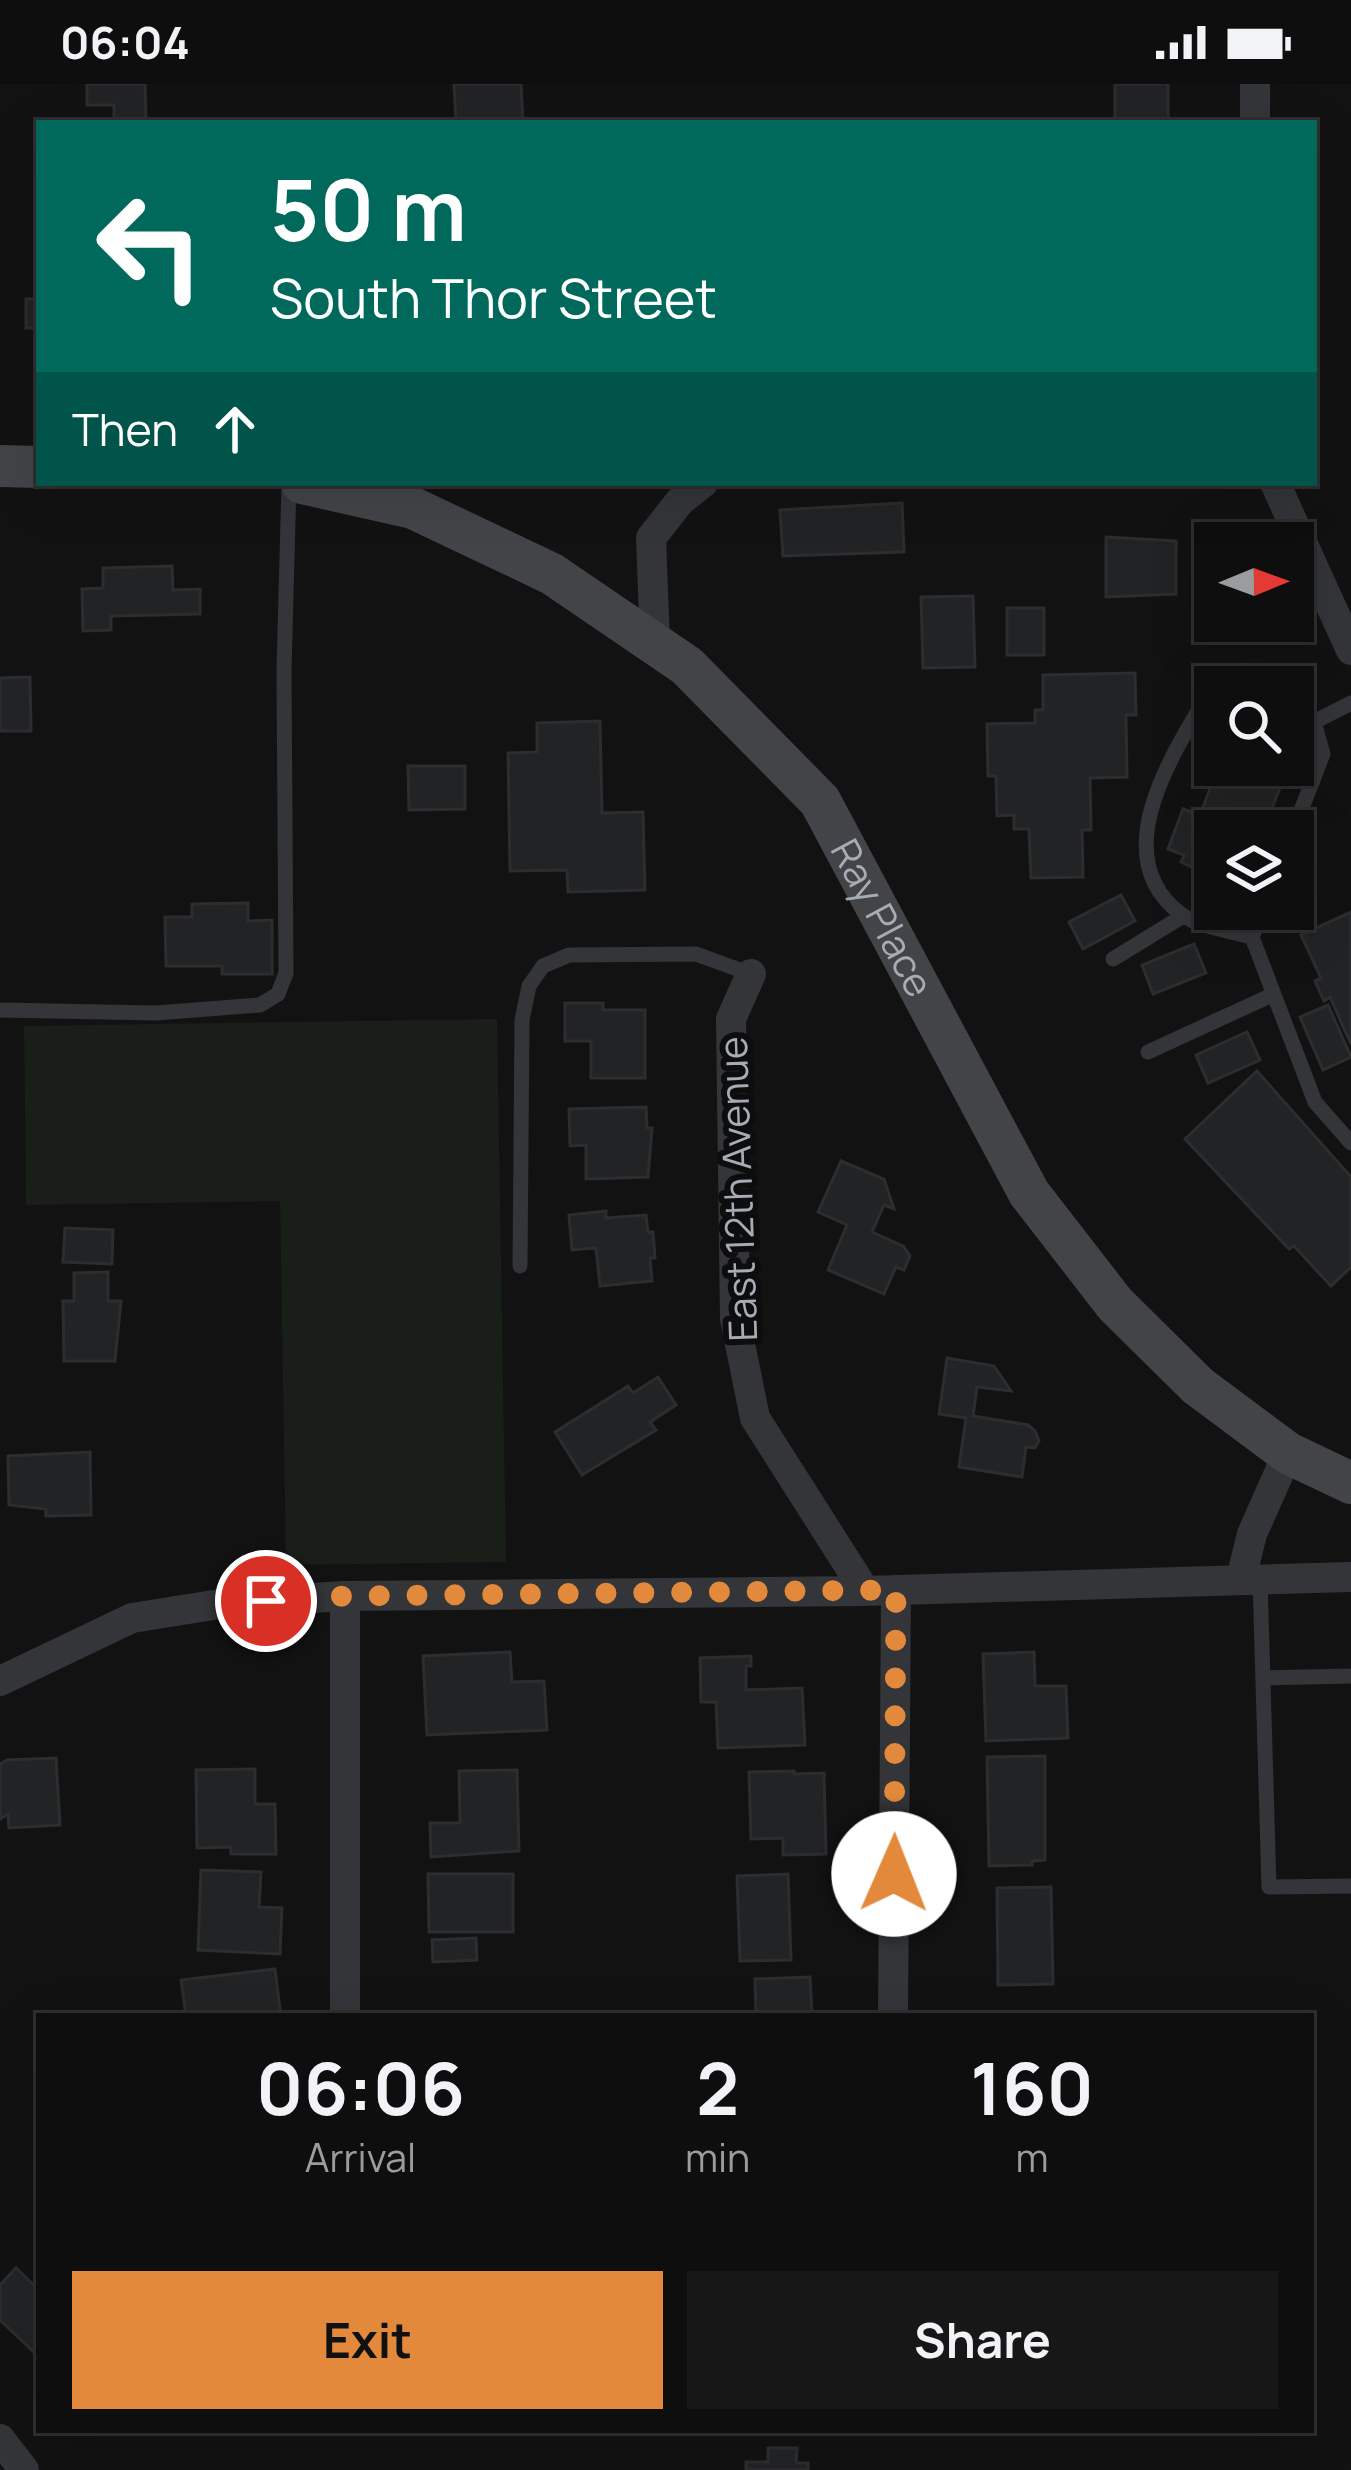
<!DOCTYPE html>
<html lang="en">
<head>
<meta charset="utf-8">
<style>
  :root { --surface:#0e0e0e; --page:#171717; --text:#f1f3f6; --muted:#9b9c9e; --line:#2e2e2e; --accent:#e2893b }
  body { margin:0; font-family:Manrope,sans-serif; background:var(--page); color:var(--text); height:100vh; display:flex; flex-direction:column; font-size:45px; white-space:nowrap }
  * { box-sizing:border-box; margin:0 }
  p { font-size:39px; color:var(--muted) }
  .icon { flex:none; width:66px; height:66px; fill:none; stroke:currentColor; stroke-width:2; stroke-linecap:round; stroke-linejoin:round }
  .map { position:relative; flex:1; overflow:hidden }
  .sheet { position:absolute; left:36px; top:1929px; width:1278px; height:420px; display:flex; flex-direction:column; background:var(--surface); border-radius:0px; box-shadow:0 12px 48px #0002,0 0 0 3px var(--line) }
  .sheet>* { flex:none }
  .banner { position:absolute; left:36px; top:36px; width:1281px; height:366px; border-radius:0px; box-shadow:0 12px 48px #0002,0 0 0 3px var(--line); background:#00695c; color:#fff; overflow:hidden }
  .needle { width:78px; rotate:89deg }
  .buttons { position:absolute; left:1194px; top:438px; display:grid; gap:24px }
  .buttons a { display:grid; place-items:center; width:120px; height:120px; border-radius:0px; background:var(--surface); box-shadow:0 12px 48px #0002,0 0 0 3px var(--line); font-size:60px }
  .pin { position:absolute; display:grid; place-items:center; width:102px; height:102px; color:#fff; margin:-51px; border:6px solid #fff; border-radius:50%; box-shadow:0 3px 12px #0007 }
  .me { position:absolute; width:132px; margin:-66px; rotate:1deg; stroke-linejoin:round; filter:drop-shadow(0 0 9px #0008) }
  .turn { display:flex; align-items:center; gap:42px; height:252px; padding:0 36px; font-size:54px }
  .turn .icon { width:156px; height:156px; stroke-width:2.5 }
  .turn b { display:block; font-size:84px; line-height:102px }
  .then { display:flex; align-items:center; height:114px; padding:0 36px; background:#0003; gap:24px; font-size:45px }
  .eta { display:flex; justify-content:space-evenly; align-items:center; height:204px; text-align:center }
  .eta b { font-size:72px; font-weight:700; line-height:84px }
  .action { display:flex; gap:24px; margin-top:auto; padding:24px 36px }
  .action a { flex:1; height:138px; border-radius:0px; background:var(--accent); color:#111; font-size:48px; font-weight:700; line-height:138px; text-align:center }
  .action a+a { background:var(--page); color:var(--text) }
  .status { display:flex; justify-content:space-between; align-items:center; height:84px; padding:0 60px; background:var(--surface); direction:ltr }
  .status svg { height:33px; fill:currentColor }
  .map>svg:first-child { display:block }
  .green { fill:#191e19 }
  .building { fill:#222324; stroke:#2c2d2f; stroke-width:3 }
  .lines { fill:none; stroke-linecap:round; stroke-linejoin:round }
  .lane { stroke:#333538; stroke-width:15 }
  .street { stroke:#333538; stroke-width:30 }
  .secondary { stroke:#424448; stroke-width:42 }
  .route { stroke:#e2893b; stroke-width:21; stroke-dasharray:0 37.8 }
  .labels { text-anchor:middle; stroke-width:12; stroke-linejoin:round; paint-order:stroke }
  .street-label { font-size:39px; fill:#a5acb3; stroke:#0d0d0e }
</style>
</head>
<body>
<div class="status"><b>06:04</b><svg viewBox="0 0 49 12"><path d="M0 12V9h3v3zM5 12V6h3v6zM10 12V3h3v9zM15 12V0h3v12zM26 1h20v11H26zM47 4h2v5h-2z"/></svg></div>
<div class="map">
<svg width="1351" height="2386" viewBox="0 0 1351 2386">
  <rect width="100%" height="100%" fill="#121213"/>
  <path class="green" d="M497,935L506,1478L286,1481L280,1117L26,1121L24,942Z"/>
  <g class="building">
    <path d="M87,0H145L146,35H114V21H87Z"/>
    <path d="M454,0H521L523,39H456Z"/>
    <rect x="1115" y="0" width="53" height="39"/>
    <rect x="26" y="215" width="13" height="29"/>
    <path d="M902,419L904,468L783,472L780,426Z"/>
    <path d="M1106,453L1176,457V510L1106,513Z"/>
    <path d="M172,482L173,506L200,505V530L111,532V546L83,547L82,505L103,504V484Z"/>
    <path d="M973,512L975,583L923,584L921,513Z"/>
    <rect x="1007" y="524" width="37" height="47"/>
    <path d="M1135,589L1136,631H1126L1127,693L1090,694L1091,746H1082L1083,793L1031,794L1029,745H1014V731L997,732L996,692H988L987,640L1035,639V626H1043V591Z"/>
    <path d="M30,593L31,647H0V594Z"/>
    <path d="M600,637L602,729L643,728L645,806L568,808L567,786L510,787L508,669L537,668V639Z"/>
    <path d="M1219,681H1289L1263,747H1215V794L1181,778L1184,771L1168,765L1183,725L1200,731Z"/>
    <path d="M408,682H465V725L409,726Z"/>
    <path d="M1121,811L1135,837L1083,865L1069,838Z"/>
    <path d="M248,819V837L272,836V890H222V882H166L165,833H192V820Z"/>
    <path d="M1351,828V957L1350,958L1330,913L1324,917L1315,897L1321,894L1301,851Z"/>
    <path d="M1194,860L1206,889L1153,910L1142,881Z"/>
    <path d="M565,919H603V926H645V994H591V957H565Z"/>
    <path d="M1328,921L1351,973L1323,986L1300,933Z"/>
    <path d="M1247,948L1260,976L1208,999L1196,971Z"/>
    <path d="M1257,987L1351,1093V1183L1331,1202L1294,1162L1289,1165L1185,1055Z"/>
    <path d="M646,1023L647,1044H652L648,1093L586,1095V1061L570,1062L569,1025Z"/>
    <path d="M841,1077L884,1095L894,1125L884,1121L872,1148L903,1162L910,1172L904,1186L896,1183L884,1210L828,1186L847,1141L818,1128Z"/>
    <path d="M606,1127V1134L646,1131L648,1148H653L655,1174H650L652,1197L600,1202L596,1164L572,1166L569,1131Z"/>
    <path d="M65,1144L113,1146L112,1180L63,1178Z"/>
    <path d="M108,1188V1217H121L115,1277H64L63,1217H74V1189Z"/>
    <path d="M947,1274L994,1282L1011,1307L977,1303L973,1332L1028,1341L1035,1347L1039,1357L1035,1364L1026,1363L1022,1393L959,1383L966,1334L939,1330Z"/>
    <path d="M658,1293L676,1321L650,1338L656,1346L582,1391L555,1348L628,1302L633,1309Z"/>
    <path d="M90,1368L91,1431L46,1432V1425L9,1421L8,1372Z"/>
    <path d="M510,1568L512,1598L544,1597L547,1646L427,1651L423,1572Z"/>
    <path d="M1034,1568L1035,1602H1066L1068,1654L986,1657L983,1570Z"/>
    <path d="M751,1572V1582H746V1606L802,1604L805,1661L718,1664L716,1618H701L700,1574Z"/>
    <path d="M1045,1672V1776L1032,1777V1781L989,1782L987,1673Z"/>
    <path d="M56,1674L60,1741L9,1744L8,1730L0,1735V1680L7,1676Z"/>
    <path d="M255,1685V1720H275L276,1770H231V1763L197,1764L196,1686Z"/>
    <path d="M517,1686L519,1767L431,1773L430,1739H460L459,1687Z"/>
    <path d="M794,1687V1690L824,1689L826,1770L783,1771V1754L751,1755L749,1688Z"/>
    <path d="M201,1786L261,1788L259,1823L282,1824L280,1870L198,1866Z"/>
    <path d="M428,1790H513V1848H429Z"/>
    <path d="M788,1790L791,1876L740,1877L737,1792Z"/>
    <path d="M1051,1803L1053,1900L998,1901L997,1804Z"/>
    <path d="M476,1854L477,1876L433,1878L432,1856Z"/>
    <path d="M275,1885L281,1932H186L181,1896Z"/>
    <path d="M810,1893L812,1932H756L755,1895Z"/>
    <path d="M16,2184L39,2206V2273L0,2236V2201Z"/>
    <path d="M768,2364H797L796,2379H808V2386H746V2378H768Z"/>
  </g>
  <g class="lines">
    <g class="lane">
      <path d="M1215,613L1206,614C1170,674 1106,774 1181,830C1198,843 1231,847 1252,853L1315,1018L1351,1059"/>
      <path d="M1293,630L1314,638L1351,619"/>
      <path d="M1293,747L1323,670L1314,638"/>
      <path d="M1252,853L1263,825"/>
      <path d="M1113,875L1183,832"/>
      <path d="M0,926L156,929L260,921L278,910L286,889L284,587L289,399"/>
      <path d="M1148,968L1272,911"/>
      <path d="M520,1182L522,936L529,902L543,882L569,871L696,870L751,890"/>
      <path d="M1260,1495L1269,1803L1351,1802"/>
      <path d="M1263,1594L1351,1592"/>
    </g>
    <g class="street">
      <path d="M1255,0V39"/>
      <path d="M1275,399L1351,566"/>
      <path d="M655,560L651,454L680,417L703,399"/>
      <path d="M751,890L731,935L735,1235L755,1334L865,1507"/>
      <path d="M1241,1495L1252,1450L1288,1369"/>
      <path d="M0,1597L132,1534L226,1519L345,1512L865,1507L1351,1493"/>
      <path d="M345,1932V1512"/>
      <path d="M893,1932L896,1506"/>
      <path d="M0,2355L24,2386"/>
    </g>
    <g class="secondary">
      <path d="M0,382L39,383"/>
      <path id="s1" d="M302,399L413,424L552,490L687,582L820,717L1029,1109L1115,1220L1198,1302L1288,1369L1351,1399"/>
    </g>
  </g>
  <g class="lines">
    <path class="route" d="M266,1517L345,1512L896,1506L894,1790"/>
  </g>
  <g class="labels">
    <g class="street-label">
      <text dy="14" stroke="none"><textPath href="#s1" startOffset="753">Ray Place</textPath></text>
      <text transform="translate(738 1105) rotate(-92)" y="14">East 12th Avenue</text>
    </g>
  </g>
</svg>
<div class="buttons">
<a><svg class="needle" viewBox="-14 -14 28 28"><path d="M0-13l5 13h-10z" fill="#e53935"/><path d="M0 13l5-13h-10z" fill="#9b9c9e"/></svg></a>
<a><svg class="icon" aria-label="search" viewBox="0 0 24 24"><circle cx="10" cy="10" r="6"/><path d="M15 15l6 6"/></svg></a>
<a><svg class="icon" aria-label="layers" viewBox="0 0 24 24"><path d="M12 4l9 5-9 5-9-5zM3 14l9 5 9-5"/></svg></a>
</div>
<div class="pin" style="left:266px;top:1517px;background:#d93025"><svg class="icon" aria-label="arrive" viewBox="0 0 24 24"><path d="M6 21V4h12l-3 4 3 4H6"/></svg></div>
<svg class="me" style="left:894px;top:1790px" viewBox="-20 -20 40 40"><circle r="19" fill="#fff"/><path d="M0-13L10 11 0 6-10 11z" fill="#e2893b"/></svg>
<div class="banner">
<div class="turn"><svg class="icon" aria-label="left" viewBox="0 0 24 24"><path d="M17 20v-9H6M10 6l-5 5 5 5"/></svg><div><b>50 m</b>South Thor Street</div></div>
<div class="then">Then<svg class="icon" aria-label="ahead" viewBox="0 0 24 24"><path d="M12 20V5M6 11l6-6 6 6"/></svg></div>
</div>
<section class="sheet">
<div class="eta">
<div><b>06:06</b><p>Arrival</p></div>
<div><b>2</b><p>min</p></div>
<div><b>160</b><p>m</p></div>
</div>
<div class="action"><a>Exit</a><a>Share</a></div>
</section>
</div>
</body>
</html>
